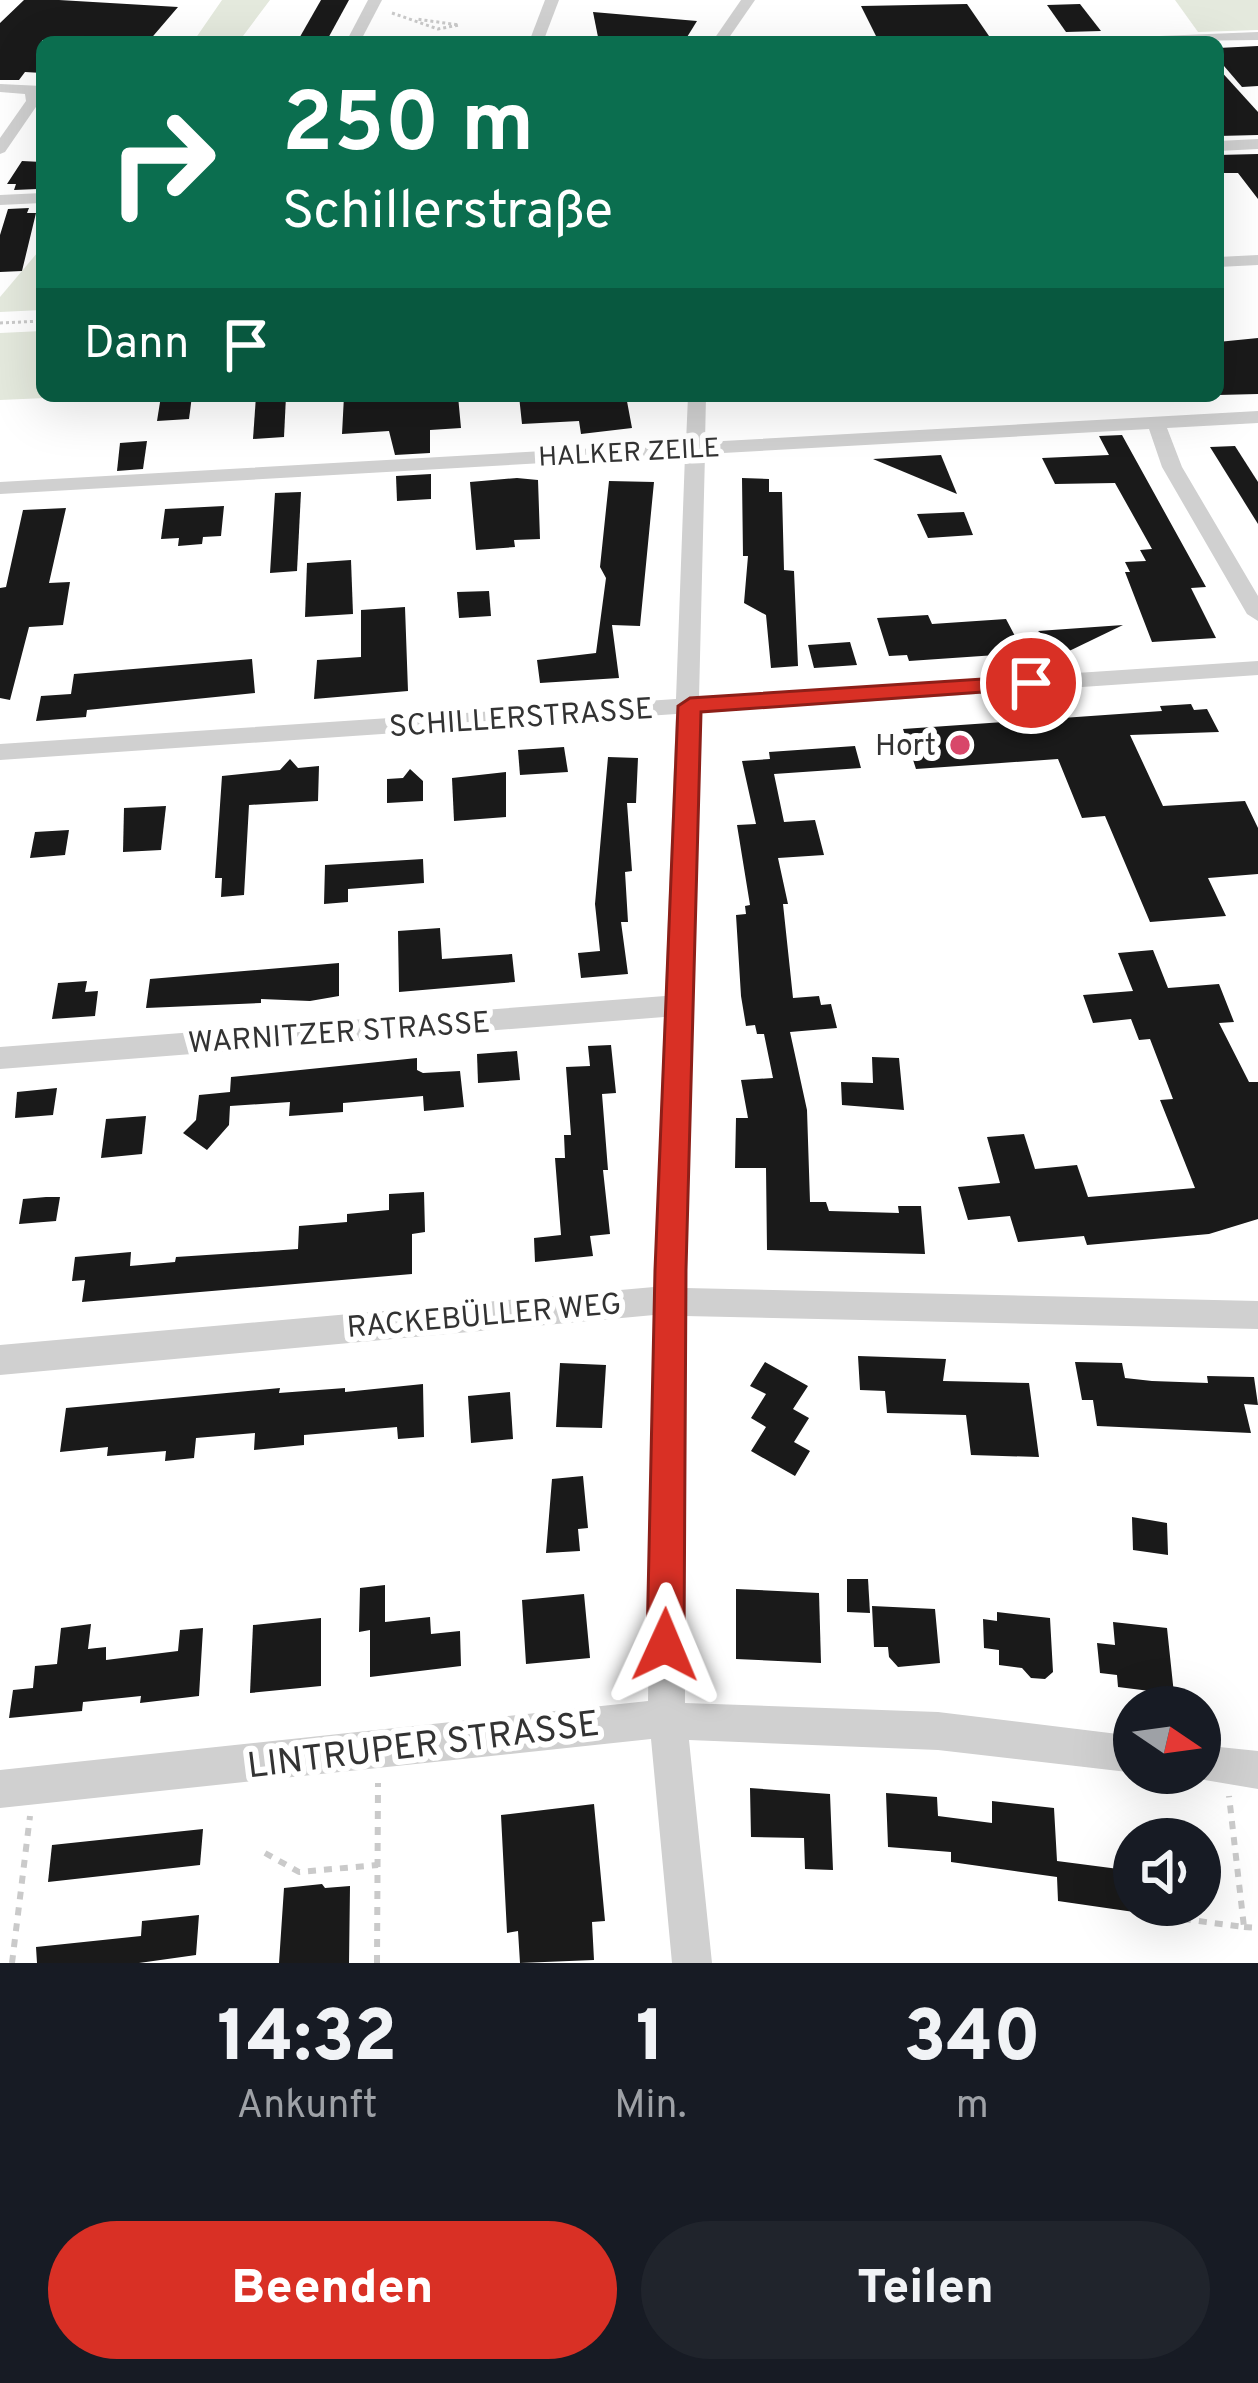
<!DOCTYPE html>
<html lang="de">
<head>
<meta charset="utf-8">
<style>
  :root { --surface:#171b24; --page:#20242c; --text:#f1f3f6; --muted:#9ea1a6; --accent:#d93025 }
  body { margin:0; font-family:Overpass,sans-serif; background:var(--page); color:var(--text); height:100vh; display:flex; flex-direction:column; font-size:45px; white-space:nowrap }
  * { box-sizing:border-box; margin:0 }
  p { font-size:39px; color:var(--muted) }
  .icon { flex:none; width:66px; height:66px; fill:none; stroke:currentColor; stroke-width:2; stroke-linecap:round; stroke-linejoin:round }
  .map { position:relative; height:1963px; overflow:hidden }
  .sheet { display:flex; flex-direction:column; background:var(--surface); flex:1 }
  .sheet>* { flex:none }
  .hud { position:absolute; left:36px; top:36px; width:1188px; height:366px; border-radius:18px; box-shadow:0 12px 48px #0002; background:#0b6e4f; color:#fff; overflow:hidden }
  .needle { width:78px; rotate:103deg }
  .tools { position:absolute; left:1113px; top:1686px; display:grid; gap:24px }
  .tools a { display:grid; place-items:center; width:108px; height:108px; border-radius:50%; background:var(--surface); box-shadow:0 12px 48px #0002; font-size:60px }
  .pin { position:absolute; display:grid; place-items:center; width:102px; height:102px; color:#fff; margin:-51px; border:6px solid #fff; border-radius:50%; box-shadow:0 3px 12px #0007 }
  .me { position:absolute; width:132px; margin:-66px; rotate:1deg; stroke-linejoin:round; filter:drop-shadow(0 0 9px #0008) }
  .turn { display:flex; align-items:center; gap:42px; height:252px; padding:0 48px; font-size:54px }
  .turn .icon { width:156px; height:156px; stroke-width:2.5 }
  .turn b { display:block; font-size:84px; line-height:102px }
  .then { display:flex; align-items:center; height:114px; padding:0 48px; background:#0003; gap:24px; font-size:45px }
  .eta { display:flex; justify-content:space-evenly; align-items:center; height:204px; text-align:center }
  .eta b { font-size:72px; font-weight:800; line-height:84px }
  .action { display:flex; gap:24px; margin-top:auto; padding:24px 48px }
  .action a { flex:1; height:138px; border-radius:72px; background:var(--accent); color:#fff; font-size:48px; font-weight:800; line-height:138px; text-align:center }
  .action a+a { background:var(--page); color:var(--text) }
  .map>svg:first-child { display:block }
  .green { fill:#e4e9dd }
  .building { fill:#1a1a1a }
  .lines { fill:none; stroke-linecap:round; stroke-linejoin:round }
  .path-far1 { stroke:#cacaca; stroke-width:3; stroke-dasharray:3 3; stroke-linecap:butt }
  .path { stroke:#cacaca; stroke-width:6; stroke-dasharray:8 8; stroke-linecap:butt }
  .street { fill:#d0d0d0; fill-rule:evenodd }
  .route { fill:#d93025; stroke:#8d1f18; stroke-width:3 }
  .poi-dot { fill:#d8476a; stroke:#fff; stroke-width:4.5 }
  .labels { text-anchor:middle; stroke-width:12; stroke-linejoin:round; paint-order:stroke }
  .far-street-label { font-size:27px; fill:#333; stroke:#fff }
  .street-label { font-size:30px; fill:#333; stroke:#fff }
  .poi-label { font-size:30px; fill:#333; stroke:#fff; text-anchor:end }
  .near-street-label { font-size:36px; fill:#333; stroke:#fff }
</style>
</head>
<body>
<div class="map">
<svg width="1258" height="1963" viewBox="0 0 1258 1963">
  <rect width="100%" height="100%" fill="#fff"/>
  <g class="green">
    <path d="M222,0H270L243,36L250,38L247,42H193Z"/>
    <path d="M1175,0H1258V30L1198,32Z"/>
    <path d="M38,252H42V310L0,312V297Z"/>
    <path d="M42,331V396L46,398L0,400V333Z"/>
  </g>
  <g class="building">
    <path d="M24,0H59L178,7L148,42L42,40V73L25,72L19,80H0V23Z"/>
    <path d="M321,0H349L326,42H297Z"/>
    <path d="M967,4L989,36L878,40L861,6Z"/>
    <path d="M1080,4L1101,31L1066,32L1047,5Z"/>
    <path d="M593,12L697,21L684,42H599Z"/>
    <path d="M1258,46V86L1242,87L1218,59V48Z"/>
    <path d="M1218,68L1258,112V135L1218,136Z"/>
    <path d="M1258,154V199L1238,173H1224L1218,166V155Z"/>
    <path d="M22,161L42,162L37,189L14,190L16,184H7Z"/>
    <path d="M29,208L27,213H36L22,271L0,272V235L8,209Z"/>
    <path d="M1258,338V394L1218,395V342Z"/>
    <path d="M161,396H192L189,419L157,421Z"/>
    <path d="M256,396H286L284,437L253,439Z"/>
    <path d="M344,396H458L461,428L430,430V453L395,455L389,431L342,434Z"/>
    <path d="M519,396H626L632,428L581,434L579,421L522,424Z"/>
    <path d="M1122,435L1206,587L1191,588L1216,638L1152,642L1125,572H1130L1125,562L1146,561L1140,550L1152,549L1115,483L1055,484L1042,458L1109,455L1099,436Z"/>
    <path d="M147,441L143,469L117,471L120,443Z"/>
    <path d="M1235,446L1258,482V524L1210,447Z"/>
    <path d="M941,455L957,494L873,459Z"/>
    <path d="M431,474V499L397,501L396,476Z"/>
    <path d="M517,478L538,480L540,539L514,540L515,547L476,550L470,482Z"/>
    <path d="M742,478L769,479V492H782L784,570L794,571L798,666L771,668L766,615L744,603L748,556H743Z"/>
    <path d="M609,481L654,482L640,626L612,625L619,678L540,683L537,660L596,653L606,578L600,567Z"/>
    <path d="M301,492L297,571L270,573L275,493Z"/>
    <path d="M224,506L221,536L203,537L202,544L178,546L179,538L161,539L165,509Z"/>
    <path d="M66,508L49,583L70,582L63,625L29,627L10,700L0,698V588L6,587L23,510Z"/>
    <path d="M964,512L973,535L928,538L917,514Z"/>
    <path d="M351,560L353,614L305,617L307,563Z"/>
    <path d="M489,591L491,616L459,618L457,592Z"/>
    <path d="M405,607L408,691L314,699L317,660L361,657V610Z"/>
    <path d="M928,615L932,624L1006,619L1024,653L909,661L907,655L889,656L877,618Z"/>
    <path d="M1123,625L1065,653L1038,631Z"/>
    <path d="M850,642L857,665L814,668L808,645Z"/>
    <path d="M252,659L255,693L87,710L86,717L36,721L41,696L71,694L74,674Z"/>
    <path d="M1191,704L1194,710L1207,709L1219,732L1130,735L1163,806L1245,801L1258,828V874L1208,878L1226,916L1150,922L1105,816L1082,818L1058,759L916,769L903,729L1162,711L1160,706Z"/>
    <path d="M855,746L861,768L774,774L784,822L815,820L824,855L778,858L788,904H783L793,998L819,996L821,1005L831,1004L837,1028L790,1032L807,1110L810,1202H826L829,1211L899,1213L898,1206H921L925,1254L767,1250L766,1168H735L736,1118H748L741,1080L773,1078L764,1034H757L755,1025L746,1026L741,996L736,915L746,914L745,906L750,905L737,825L756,824L742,761L770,759L769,752Z"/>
    <path d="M564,747L568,772L520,775L518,750Z"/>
    <path d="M608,757L638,758L636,803H627L632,871L625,872L628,922H621L628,974L581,978L578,953L600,951L595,904Z"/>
    <path d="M290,759L298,768L319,766L318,801L249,805L244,895L221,897L222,878H215L222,776L280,770Z"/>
    <path d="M410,769L423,781V801L387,803V779L403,778Z"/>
    <path d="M506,772V817L454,821L452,778Z"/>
    <path d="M166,806L161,850L123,852L124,808Z"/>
    <path d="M69,830L65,855L30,858L35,832Z"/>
    <path d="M423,859L424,883L348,889V902L324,904L325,865Z"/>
    <path d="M440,928L442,959L512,954L515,982L399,992L398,931Z"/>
    <path d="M1153,950L1168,988L1219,984L1234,1022L1219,1023L1249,1082H1258V1219L1209,1234L1087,1245L1084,1236L1018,1242L1010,1216L968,1220L958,1187L1000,1183L987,1137L1024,1134L1035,1169L1077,1165L1088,1197L1195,1188L1160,1100L1173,1099L1150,1039L1139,1040L1131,1019L1093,1023L1083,995L1133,991L1118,953Z"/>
    <path d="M339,963V996L310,1001L261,999V1003L146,1008L150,979Z"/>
    <path d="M87,981L85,992L98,991L95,1016L52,1019L58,983Z"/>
    <path d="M611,1045L616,1093L602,1094L608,1170H603L610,1234L590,1236L593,1256L535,1262L534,1238L561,1235L555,1158H565L564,1135H571L566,1067L590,1066L588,1046Z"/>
    <path d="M517,1051L520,1080L478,1083L477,1054Z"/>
    <path d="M872,1057L899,1058L904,1110L842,1105L841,1082L873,1083Z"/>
    <path d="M417,1058V1070L423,1073L460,1071L464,1107L424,1111L423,1096L343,1103V1112L289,1116L290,1102L230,1106L229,1125L207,1150L183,1133L196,1120L199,1095L230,1092L231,1077Z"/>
    <path d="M57,1088L53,1115L15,1118L17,1092Z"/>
    <path d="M146,1116L142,1154L101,1158L106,1119Z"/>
    <path d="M424,1192L425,1232L412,1234V1274L82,1302L85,1280L72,1281L75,1257L131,1252L130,1266L175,1262L176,1257L298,1249L299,1226L347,1222V1214L389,1210V1194Z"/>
    <path d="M46,1197H60L56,1221L19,1224L23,1199Z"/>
    <path d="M858,1356L946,1359L943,1381L1029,1383L1039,1457L971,1455L966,1415L887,1413L885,1391L860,1390Z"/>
    <path d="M765,1362L808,1386L793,1409L809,1418L794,1442L810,1451L795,1476L751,1451L766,1427L751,1418L766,1394L750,1386Z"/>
    <path d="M1075,1362L1122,1363L1125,1378L1152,1381L1208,1383L1207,1376L1254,1377L1258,1405L1244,1404L1251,1433L1097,1426L1093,1400H1082Z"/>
    <path d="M560,1363L606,1365L602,1428L556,1427Z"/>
    <path d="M423,1384L424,1437L398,1439L397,1427L304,1435V1445L254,1450L255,1433L196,1438L194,1458L165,1461L166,1451L107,1456L108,1447L60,1452L66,1408L280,1388L279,1393L345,1388V1392Z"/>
    <path d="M510,1392L513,1439L471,1443L468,1396Z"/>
    <path d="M583,1476L588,1528L578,1529L580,1551L546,1553L552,1479Z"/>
    <path d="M1132,1517L1167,1523L1168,1555L1133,1550Z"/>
    <path d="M847,1579H868L870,1613L847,1612Z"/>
    <path d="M385,1585V1622L430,1617L431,1634L460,1631L461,1666L370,1677V1630L359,1632L360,1588Z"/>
    <path d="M736,1589L819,1593L821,1663L736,1659Z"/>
    <path d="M584,1594L590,1658L526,1664L522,1600Z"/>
    <path d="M872,1606L935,1609L940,1663L898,1667L889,1657L888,1647H874Z"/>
    <path d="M997,1612L1050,1618L1053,1672L1045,1679L1031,1678L1022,1668L999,1665V1650L984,1648L983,1619L997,1621Z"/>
    <path d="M321,1618V1686L250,1693L253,1625Z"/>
    <path d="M1113,1622L1167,1628L1174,1694L1118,1687L1117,1675L1100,1673L1097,1643L1115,1645Z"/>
    <path d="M91,1624L88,1649L106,1647V1660L178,1651L180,1630L203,1628L199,1696L140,1703L141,1696L83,1702L82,1711L9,1718L13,1690L33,1688L35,1666L57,1664L61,1628Z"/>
    <path d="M750,1788L830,1794L833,1870L805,1869L804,1838L751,1837Z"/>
    <path d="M886,1793L937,1797L938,1816L992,1823V1801L1054,1808L1057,1861L1134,1871V1912L1058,1901L1057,1877L951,1862V1852L888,1847Z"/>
    <path d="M594,1804L605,1921L592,1922L594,1960L520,1963L518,1931L507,1933L501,1815Z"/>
    <path d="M203,1829L200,1865L48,1882L52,1845Z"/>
    <path d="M322,1884L325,1888L350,1886L349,1963H279L284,1888Z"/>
    <path d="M199,1915L196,1955L139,1963H37L36,1947L141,1936L142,1921Z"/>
  </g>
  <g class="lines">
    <g class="path-far1">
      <path d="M392,13L438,29L459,25L416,19"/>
      <path d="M0,323L42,321"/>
    </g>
    <g class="path">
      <path d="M265,1853L299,1872L378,1865"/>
      <path d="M1183,1919L1244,1927L1229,1796"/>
      <path d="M1244,1927L1258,1928"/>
      <path d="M12,1963L30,1816"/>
      <path d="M377,1963L378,1783"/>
    </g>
    <g class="street">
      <path d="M368,0H382L360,42H346Z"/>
      <path d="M545,0H559L543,42H529Z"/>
      <path d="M741,0H755L726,42H712Z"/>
      <path d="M1258,32V40L1103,42L1110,38Z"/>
      <path d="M0,84L42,86L40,101L5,152L0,154V138L26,101L25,94L0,92Z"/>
      <path d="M1258,139V149L1218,151V141Z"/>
      <path d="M42,193V203L0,205V195Z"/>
      <path d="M1258,255V265L1218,267V257Z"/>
      <path d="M688,396H706L705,442L1258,411V423L1167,428L1182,467L1258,596V621L1247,614L1162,467L1149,429L705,454L699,698L1258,661V675L699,713L685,1288L1258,1301V1329L685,1316V1703L938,1712L1134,1736L1136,1773L938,1750L689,1740L712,1963H672L651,1739L0,1808V1770L648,1701L654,1315L0,1375V1345L654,1287L664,1017L0,1069V1047L665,996L676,714L0,760V744L676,699L685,455L0,494V482L686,443Z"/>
      <path d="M1200,1745L1258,1751V1789L1187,1777L1185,1773H1200Z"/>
    </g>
  </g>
  <path class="route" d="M1031,676L1039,678V688L701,712L686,1270L684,1645L678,1658L665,1663L652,1658L647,1645L655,1270L678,706L690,698Z"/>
  <circle class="poi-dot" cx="960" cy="745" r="12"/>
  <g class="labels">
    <g class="far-street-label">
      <text transform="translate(629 452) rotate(-3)" y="9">HALKER ZEILE</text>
    </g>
    <g class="street-label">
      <text transform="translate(521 717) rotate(-4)" y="10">SCHILLERSTRASSE</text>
      <text transform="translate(339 1032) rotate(-4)" y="10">WARNITZER STRASSE</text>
      <text transform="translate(484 1315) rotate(-5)" y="10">RACKEBÜLLER WEG</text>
    </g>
    <g class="poi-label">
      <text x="936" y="755">Hort</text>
    </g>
    <g class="near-street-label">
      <text transform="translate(423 1743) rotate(-7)" y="13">LINTRUPER STRASSE</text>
    </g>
  </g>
</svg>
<div class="tools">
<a><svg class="needle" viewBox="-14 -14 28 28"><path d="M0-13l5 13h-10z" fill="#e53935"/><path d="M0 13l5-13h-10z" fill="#9ea1a6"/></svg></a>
<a><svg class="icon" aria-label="sound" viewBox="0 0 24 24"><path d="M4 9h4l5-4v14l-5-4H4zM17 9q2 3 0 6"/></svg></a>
</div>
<div class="pin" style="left:1031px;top:683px;background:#d93025"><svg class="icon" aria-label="arrive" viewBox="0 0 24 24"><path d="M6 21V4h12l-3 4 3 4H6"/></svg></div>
<svg class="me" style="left:665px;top:1645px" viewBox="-20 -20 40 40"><path d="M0-17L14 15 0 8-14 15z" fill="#d93025" stroke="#fff" stroke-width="4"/></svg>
<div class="hud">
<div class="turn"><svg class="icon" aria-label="right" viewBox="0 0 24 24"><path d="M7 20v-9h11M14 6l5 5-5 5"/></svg><div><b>250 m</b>Schillerstraße</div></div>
<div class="then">Dann<svg class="icon" aria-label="arrive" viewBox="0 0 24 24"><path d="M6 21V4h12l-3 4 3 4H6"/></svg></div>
</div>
</div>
<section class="sheet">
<div class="eta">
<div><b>14:32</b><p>Ankunft</p></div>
<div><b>1</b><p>Min.</p></div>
<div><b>340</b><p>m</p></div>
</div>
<div class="action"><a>Beenden</a><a>Teilen</a></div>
</section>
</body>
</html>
